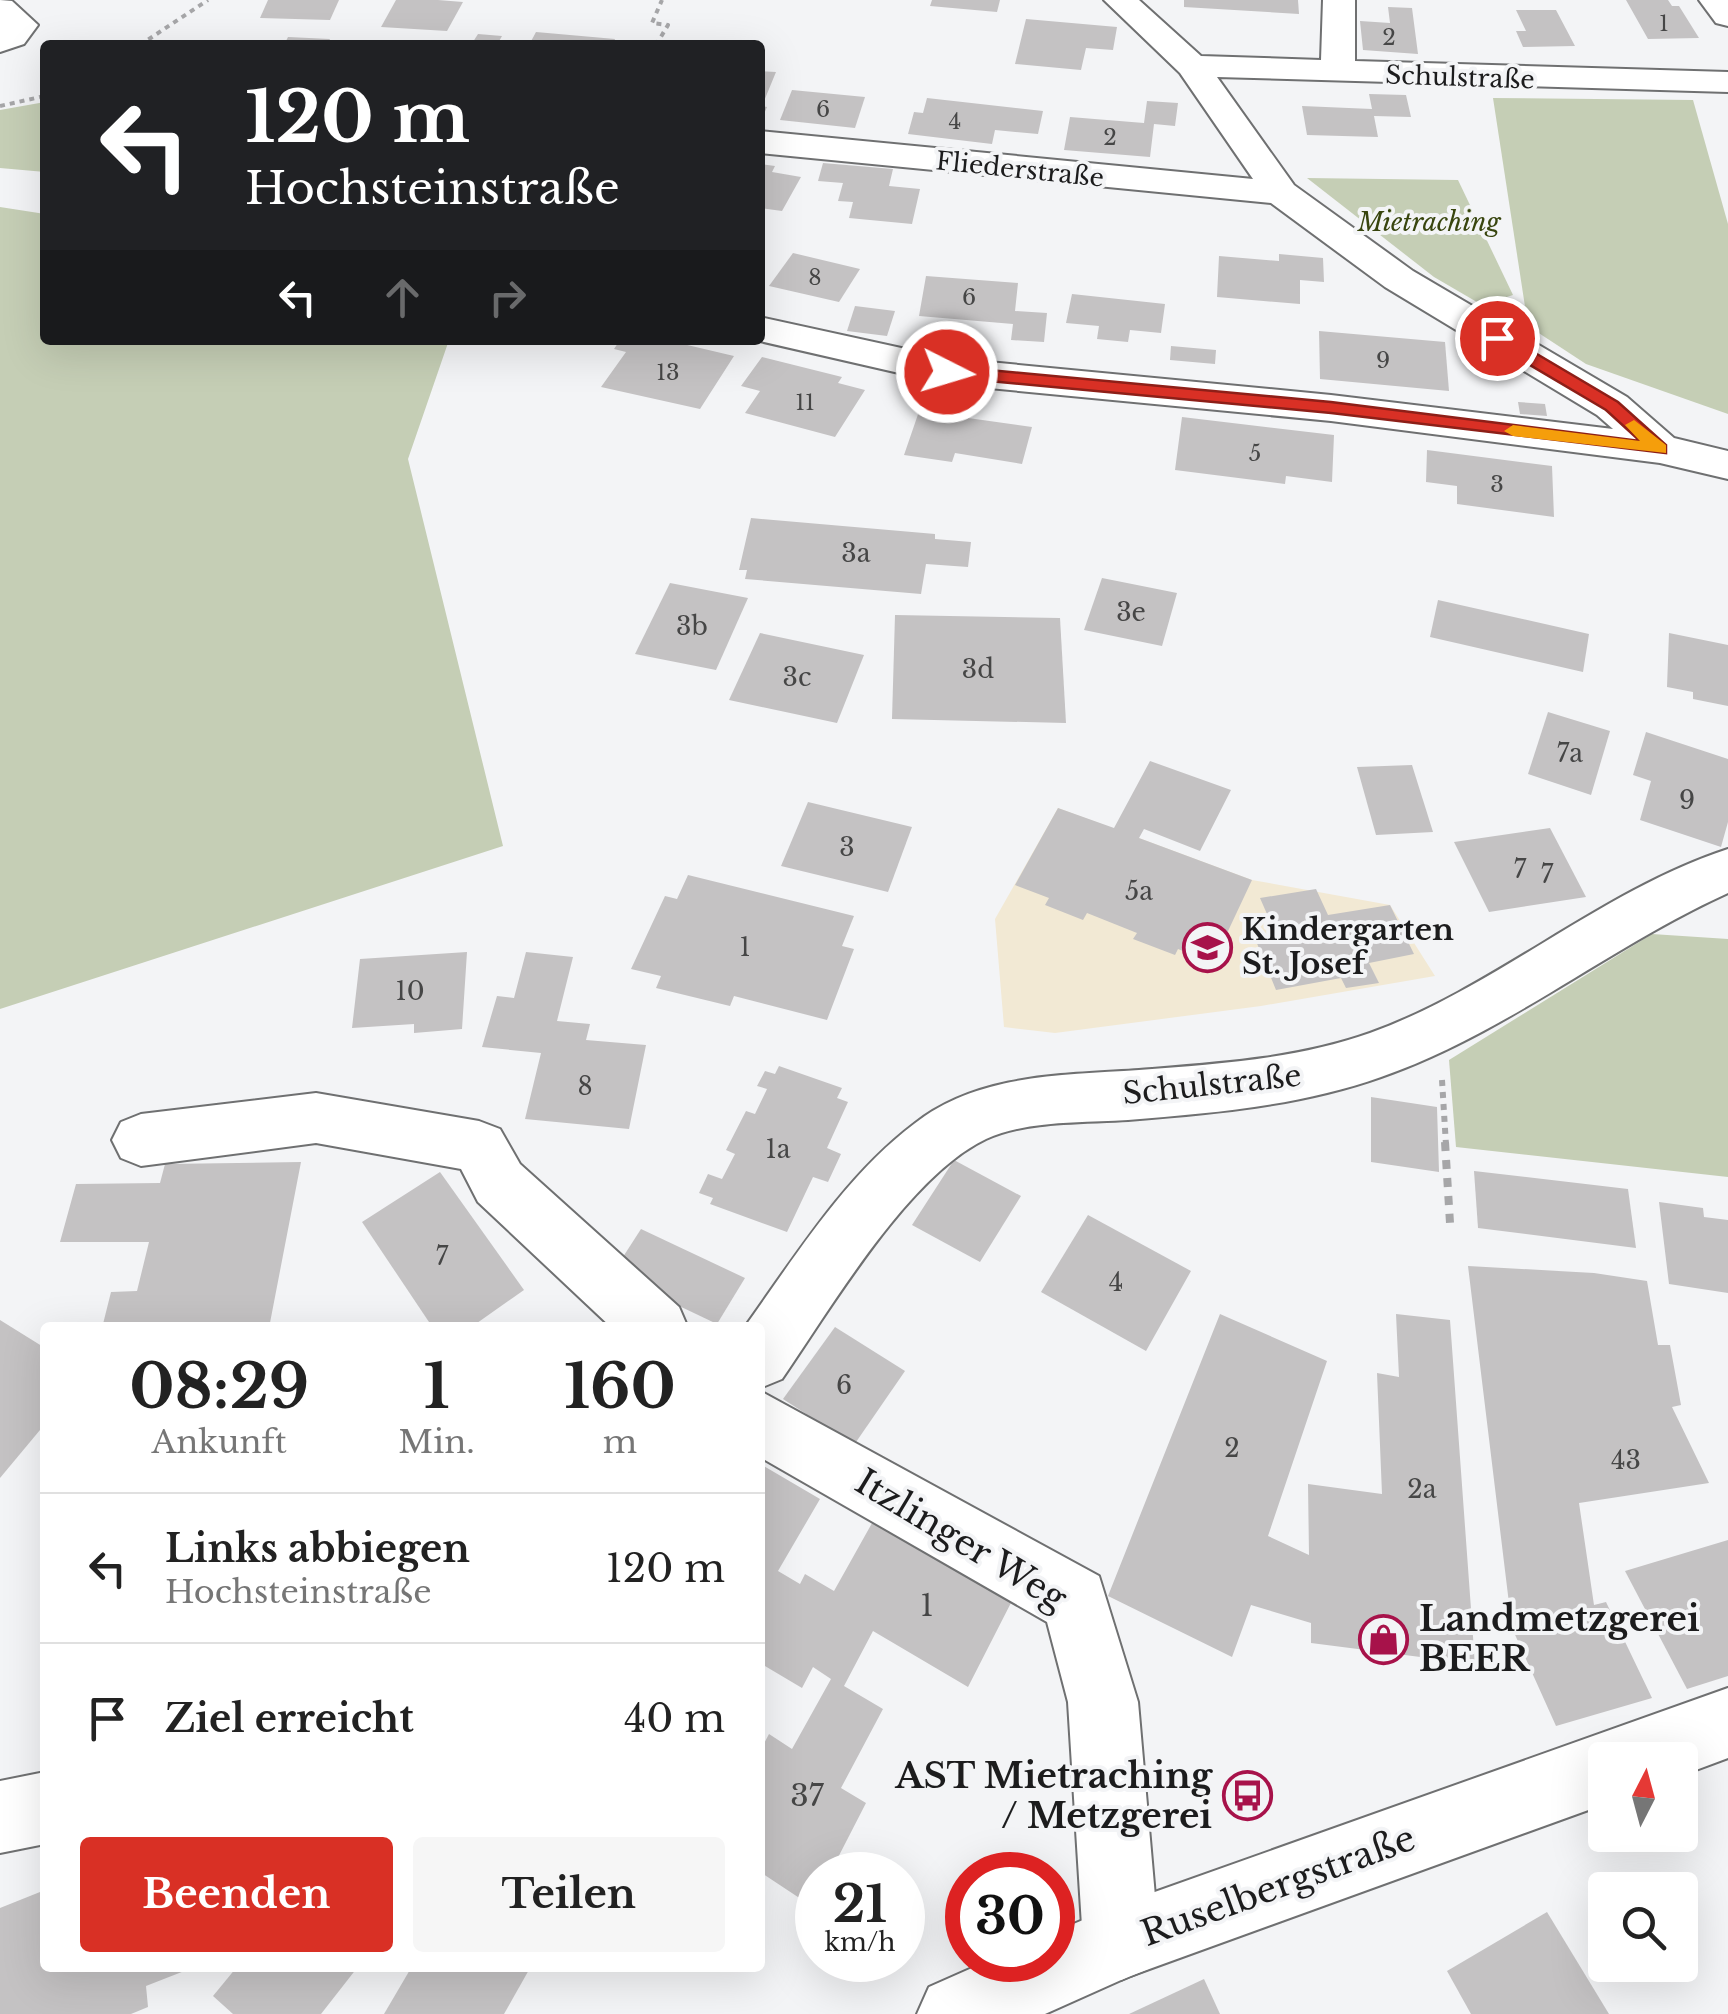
<!DOCTYPE html>
<html lang="de">
<head>
<meta charset="utf-8">
<style>
  :root { --surface:#fff; --page:#f6f6f6; --text:#222; --muted:#767676; --line:#e0e0e0; --accent:#d93025 }
  body { margin:0; font-family:"Libre Baskerville",serif; background:var(--page); color:var(--text); height:100vh; display:flex; flex-direction:column; font-size:38px; white-space:nowrap }
  * { box-sizing:border-box; margin:0 }
  p { font-size:32px; color:var(--muted) }
  .icon { flex:none; width:55px; height:55px; fill:none; stroke:currentColor; stroke-width:2; stroke-linecap:round; stroke-linejoin:round }
  .map { position:relative; flex:1; overflow:hidden }
  .panel { position:absolute; left:40px; top:1322px; width:725px; height:650px; display:flex; flex-direction:column; background:var(--surface); border-radius:10px; box-shadow:0 10px 40px #0002 }
  .panel>* { flex:none }
  .top-card { position:absolute; left:40px; top:40px; width:725px; height:305px; border-radius:10px; box-shadow:0 10px 40px #0002; background:#202124; color:#fff; overflow:hidden }
  .needle { width:65px; rotate:6deg }
  .buttons { position:absolute; left:1588px; top:1742px; display:grid; gap:20px }
  .buttons a { display:grid; place-items:center; width:110px; height:110px; border-radius:10px; background:var(--surface); box-shadow:0 10px 40px #0002; font-size:50px }
  .speed { position:absolute; left:795px; top:1852px; display:flex; gap:20px; font-size:50px; font-weight:700; text-align:center }
  .speed>* { display:grid; place-content:center; width:130px; height:130px; border-radius:50%; background:var(--surface); box-shadow:0 10px 40px #0002; line-height:1 }
  .speed small { font-size:25px; font-weight:400 }
  .speed .limit { border:15px solid #d22; background:#fff; color:#111 }
  .pin { position:absolute; display:grid; place-items:center; width:85px; height:85px; color:#fff; margin:-42px; border:5px solid #fff; border-radius:50%; box-shadow:0 2px 10px #0007 }
  .me { position:absolute; width:110px; margin:-55px; rotate:95deg; stroke-linejoin:round; filter:drop-shadow(0 0 8px #0008) }
  .turn { display:flex; align-items:center; gap:35px; height:210px; padding:0 40px; font-size:45px }
  .turn .icon { width:130px; height:130px; stroke-width:2.5 }
  .turn b { display:block; font-size:70px; line-height:85px }
  .lanes { display:flex; align-items:center; height:95px; padding:0 40px; background:#0003; justify-content:center; gap:50px; direction:ltr }
  .lanes .off { opacity:.35 }
  .eta { display:flex; justify-content:space-evenly; align-items:center; height:170px; text-align:center }
  .eta b { font-size:60px; font-weight:700; line-height:70px }
  .button { display:flex; gap:20px; margin-top:auto; padding:20px 40px }
  .button a { flex:1; height:115px; border-radius:10px; background:var(--accent); color:#fff; font-size:40px; font-weight:700; line-height:115px; text-align:center }
  .button a+a { background:var(--page); color:var(--text) }
  ul { padding:0; list-style:none }
  li { display:flex; align-items:center; gap:30px; height:150px; padding:0 40px; border-top:2px solid var(--line) }
  li div { flex:1 }
  li b { display:block; font-size:38px }
  li em { font-style:normal }
  .map>svg:first-child { display:block }
  .education { fill:#f2e9d4 }
  .green { fill:#c5ceb5 }
  .building { fill:#c4c2c3 }
  .lines { fill:none; stroke-linecap:round; stroke-linejoin:round }
  .street-casing { stroke:#6f7071; stroke-width:4 }
  .secondary-casing { stroke:#6f7071; stroke-width:4 }
  .path-far2 { stroke:#a6a6a8; stroke-width:4; stroke-dasharray:5 5; stroke-linecap:butt }
  .path-far1 { stroke:#a6a6a8; stroke-width:6; stroke-dasharray:6 6; stroke-linecap:butt }
  .path { stroke:#a6a6a8; stroke-width:8; stroke-dasharray:9 9; stroke-linecap:butt }
  .street { fill:#fff; fill-rule:evenodd }
  .secondary { fill:#fff; fill-rule:evenodd }
  .route { fill:#d93025; stroke:#8d1f18; stroke-width:2.5 }
  .slow { fill:#f59e0b }
  .labels { text-anchor:middle; stroke-width:8; stroke-linejoin:round; paint-order:stroke }
  .far-number-label { font-size:22px; fill:#464646 }
  .far-street-label { font-size:25px; fill:#1c1c1d; stroke:#f3f4f6 }
  .far-park-label { font-size:25px; font-style:italic; fill:#38450e; stroke:#f3f4f6 }
  .number-label { font-size:25px; fill:#464646 }
  .poi-label { font-size:30px; font-weight:bold; fill:#1c1c1d; stroke:#f3f4f6; text-anchor:start }
  .street-label { font-size:30px; fill:#1c1c1d; stroke:#f3f4f6 }
  .near-number-label { font-size:30px; fill:#464646 }
  .near-street-label { font-size:35px; fill:#1c1c1d; stroke:#f3f4f6 }
  .near-poi-label { font-size:35px; font-weight:bold; fill:#1c1c1d; stroke:#f3f4f6; text-anchor:start }
</style>
</head>
<body>
<div class="map">
<svg width="1728" height="2014" viewBox="0 0 1728 2014">
  <rect width="100%" height="100%" fill="#f3f4f6"/>
  <path class="education" d="M1058,808L1252,880L1390,905L1435,976L1261,1006L1055,1033L1004,1027L995,919Z"/>
  <g class="green">
    <path d="M1493,98L1693,100L1728,224V414L1586,364L1528,326Z"/>
    <path d="M45,102V172L0,168V110Z"/>
    <path d="M1307,178L1458,180L1513,295L1482,305L1434,277Z"/>
    <path d="M0,207L45,214V340H449L408,459L503,846L0,1009Z"/>
    <path d="M1652,934L1728,939V1177L1456,1147L1449,1060Z"/>
  </g>
  <g class="building">
    <path d="M268,0H339L330,20L260,18Z"/>
    <path d="M396,0H438L463,2L447,31L381,27Z"/>
    <path d="M932,0H1000L997,12L930,6Z"/>
    <path d="M1184,0H1298L1299,14L1184,7Z"/>
    <path d="M1626,0H1668L1672,6H1679L1699,38L1648,39Z"/>
    <path d="M1388,7L1412,8L1418,54L1363,50L1360,21L1390,23Z"/>
    <path d="M1516,10H1556L1575,46L1523,47L1516,31H1526Z"/>
    <path d="M1026,19L1117,27L1113,50L1086,48L1081,70L1015,64Z"/>
    <path d="M536,32L615,39L613,45H529Z"/>
    <path d="M478,34L502,36L497,45H471Z"/>
    <path d="M288,37L330,39L327,45H284Z"/>
    <path d="M760,71L776,72L762,106L767,107L760,123Z"/>
    <path d="M792,90L865,97L855,128L780,120Z"/>
    <path d="M1369,94L1406,95L1411,117L1374,116L1378,137L1307,135L1302,106L1372,109Z"/>
    <path d="M927,98L1043,111L1038,134L995,130L992,144L908,134L914,112L923,113Z"/>
    <path d="M1147,101L1178,103L1175,126L1154,124L1150,157L1064,150L1070,117L1144,123Z"/>
    <path d="M823,163L893,169L889,186L920,189L912,224L849,218L853,202L838,201L843,183L818,181Z"/>
    <path d="M760,164L775,166L772,172L801,177L782,211L760,208Z"/>
    <path d="M793,253L860,269L839,302L769,286Z"/>
    <path d="M1279,254L1323,258L1324,282L1300,280V304L1217,297L1219,256L1279,261Z"/>
    <path d="M926,276L1018,283L1015,311L1047,313L1044,342L1011,340L1013,324L919,316Z"/>
    <path d="M1072,294L1165,304L1161,333L1130,330L1128,342L1097,339L1099,326L1066,323Z"/>
    <path d="M855,306L895,311L887,336L847,331Z"/>
    <path d="M1319,331L1445,342L1449,391L1320,379Z"/>
    <path d="M620,340H666L734,356L700,409L601,387L626,352L614,349Z"/>
    <path d="M1171,346L1216,350L1215,364L1170,360Z"/>
    <path d="M762,357L842,377L838,383L865,390L835,437L745,413L760,391L741,386Z"/>
    <path d="M925,394L973,401L968,418L1032,427L1022,464L955,453L952,462L904,455Z"/>
    <path d="M1518,402L1545,404L1547,416L1520,414Z"/>
    <path d="M1182,417L1334,435L1332,482L1286,476L1285,484L1175,470Z"/>
    <path d="M1427,450L1552,466L1554,517L1457,504V486L1426,482Z"/>
    <path d="M751,518L935,534V539L971,542L968,567L926,564L921,594L745,579L747,570H739Z"/>
    <path d="M1102,578L1177,593L1162,646L1084,630Z"/>
    <path d="M670,583L748,598L716,670L635,654Z"/>
    <path d="M1438,600L1589,634L1583,672L1430,637Z"/>
    <path d="M895,615L1060,618L1066,723L892,719Z"/>
    <path d="M760,633L864,655L837,723L729,700Z"/>
    <path d="M1669,633L1728,645V706L1693,699V692L1667,687Z"/>
    <path d="M1548,712L1610,731L1591,795L1528,774Z"/>
    <path d="M1646,732L1728,759V822L1721,847L1640,820L1651,781L1633,775Z"/>
    <path d="M1150,761L1231,790L1200,851L1144,829L1139,838L1252,880L1213,963L1178,949L1175,955L1133,939L1137,933L1087,913L1083,920L1045,905L1049,898L1015,885L1058,808L1114,828Z"/>
    <path d="M1412,765L1433,832L1376,835L1357,767Z"/>
    <path d="M808,802L912,827L888,892L781,866Z"/>
    <path d="M1550,828L1586,897L1489,912L1454,842Z"/>
    <path d="M688,875L854,916L842,946L854,949L827,1020L734,996L730,1006L656,988L661,976L631,969L665,896L677,899Z"/>
    <path d="M1316,889L1328,915L1390,905L1414,954L1369,963L1379,983L1346,988L1341,978L1276,990L1256,941L1277,937L1260,898Z"/>
    <path d="M467,952L462,1029L414,1033V1024L352,1028L360,959Z"/>
    <path d="M526,952L573,957L557,1021L590,1024L586,1040L646,1045L629,1129L525,1119L541,1053L482,1047L497,996L514,998Z"/>
    <path d="M779,1066L842,1088L837,1098L848,1102L827,1148L841,1154L828,1182L813,1177L787,1232L710,1204L713,1198L699,1193L708,1174L722,1179L735,1154L726,1150L746,1111L755,1114L767,1089L757,1086L765,1071L775,1074Z"/>
    <path d="M1371,1097L1437,1107L1439,1172L1371,1162Z"/>
    <path d="M954,1160L1021,1196L980,1262L912,1225Z"/>
    <path d="M301,1162L269,1328H102L111,1292L137,1291L149,1242H60L76,1184L160,1183L165,1164Z"/>
    <path d="M1474,1171L1628,1189L1636,1248L1478,1228Z"/>
    <path d="M440,1172L524,1290L470,1328H433L362,1222Z"/>
    <path d="M1659,1202L1703,1208L1704,1217L1728,1220V1293L1669,1284Z"/>
    <path d="M1088,1215L1191,1271L1146,1351L1041,1292Z"/>
    <path d="M641,1229L745,1278L717,1324L612,1274Z"/>
    <path d="M1468,1266L1594,1273L1647,1281L1658,1345H1670L1681,1405L1672,1407L1709,1483L1579,1503L1594,1605L1606,1602L1652,1698L1556,1726L1512,1628Z"/>
    <path d="M1220,1314L1327,1361L1268,1536L1309,1555L1308,1484L1382,1494L1377,1373L1399,1377L1396,1314L1450,1320L1475,1664L1311,1643V1623L1251,1605L1232,1657L1108,1596Z"/>
    <path d="M0,1320L45,1348V1424L0,1478Z"/>
    <path d="M835,1327L905,1371L854,1445L783,1399Z"/>
    <path d="M762,1465L820,1499L778,1571L800,1584L805,1574L834,1591L876,1516L1015,1595L968,1687L873,1631L844,1686L883,1709L841,1788L866,1803L829,1875H818V1898L813,1907L760,1872V1751L769,1734L792,1749L831,1679L813,1667L802,1688L760,1663Z"/>
    <path d="M1728,1540V1676L1687,1689L1625,1571Z"/>
    <path d="M45,1890V1968H192L146,1986L148,2007L131,2014H0V1908Z"/>
    <path d="M1547,1912L1609,2014H1471L1447,1971Z"/>
    <path d="M236,1968H357L321,2014H233L213,1996Z"/>
    <path d="M411,1968H530L504,2014H384Z"/>
    <path d="M1204,1979L1220,2014H1129Z"/>
  </g>
  <g class="lines">
    <defs>
      <g id="street">
        <path d="M0,0L12,1L38,25L24,44L0,52Z"/>
        <path d="M1104,0H1139L1201,56L1321,60L1323,0H1355V61L1728,72V92L1217,77L1294,185L1413,271L1627,397L1674,438L1728,451V479L1660,463L1331,421L947,384L755,340H760V317L947,358L1331,395L1613,429L1597,415L1385,287L1271,203L760,153V131L1253,179L1180,73Z"/>
        <path d="M1699,0H1728V26L1716,23Z"/>
        <path d="M1728,849V893C1609,947 1505,1034 1381,1077C1299,1106 1214,1113 1128,1120C1083,1123 1028,1120 986,1139C908,1176 831,1308 782,1379L760,1388V1328H744C795,1257 844,1177 914,1124C977,1074 1062,1075 1139,1070C1216,1064 1297,1059 1370,1033C1497,987 1600,891 1728,849Z"/>
        <path d="M316,1093L479,1121L500,1129L520,1164L679,1307L688,1328H612L478,1202L461,1169L316,1143L141,1166L121,1158L112,1140L121,1122L141,1114Z"/>
        <path d="M760,1391L1099,1576L1138,1702L1159,1942L1148,1969L1121,1980L1094,1969L1083,1942L1068,1702L1047,1622L760,1457Z"/>
        <path d="M45,1772V1844L0,1853V1781Z"/>
      </g>
      <path id="secondary" d="M1728,1688V1758L1680,1776V1760H1605V1804L1130,1976L1045,2014H917L929,1987L990,1960H1052V1933L1121,1904Z"/>
    </defs>
    <use href="#street" class="street-casing"/>
    <use href="#secondary" class="secondary-casing"/>
    <g class="path-far2">
      <path d="M140,45L208,0"/>
      <path d="M656,45L668,25L652,23L662,0"/>
      <path d="M0,106L45,96"/>
    </g>
    <path class="path-far1" d="M1442,1080L1446,1145"/>
    <path class="path" d="M1445,1142L1450,1223"/>
    <use href="#street" class="street"/>
    <use href="#secondary" class="secondary"/>
  </g>
  <path class="route" d="M1491,334H1503L1618,402L1666,445V453L1331,413L947,377L939,372L947,366L1331,402L1640,441L1606,410L1491,342Z"/>
  <path class="slow" d="M1634,420L1666,445V453L1513,436L1504,431L1513,425L1640,441L1625,425Z"/>
  <defs>
    <symbol id="school-ring" viewBox="-11 -11 22 22"><circle r="9.5" fill="#f3f4f6" stroke="#a7124a" stroke-width="1.5"/><path d="M0-5L7-2L0 1L-7-2ZM-4 1L0 2.5L4 1V4Q0 6-4 4Z" fill="#a7124a"/></symbol>
    <symbol id="shop-ring" viewBox="-11 -11 22 22"><circle r="9.5" fill="#f3f4f6" stroke="#a7124a" stroke-width="1.5"/><path d="M-5-2.5h2.3a2.7 3.5 0 0 1 5.4 0H5L5.5 6h-11ZM-1.5-2.5h3a1.5 2.3 0 0 0-3 0Z" fill="#a7124a"/></symbol>
    <symbol id="bus-ring" viewBox="-11 -11 22 22"><circle r="9.5" fill="#f3f4f6" stroke="#a7124a" stroke-width="1.5"/><path d="M-5-6H5V4H4V6H2V4H-2V6H-4V4H-5ZM-3.5-4V0h7V-4ZM-3.5 1.2v1.5H-2V1.2ZM2 1.2v1.5H3.5V1.2Z" fill="#a7124a"/></symbol>
  </defs>
  <g fill-rule="evenodd">
    <use href="#school-ring" x="1180" y="920" width="55" height="55"/>
    <use href="#shop-ring" x="1356" y="1612" width="55" height="55"/>
    <use href="#bus-ring" x="1220" y="1768" width="55" height="55"/>
  </g>
  <g class="labels">
    <g class="far-number-label">
      <text x="1664" y="31">1</text>
      <text x="1389" y="45">2</text>
      <text x="823" y="117">6</text>
      <text x="955" y="129">4</text>
      <text x="1110" y="145">2</text>
      <text x="815" y="285">8</text>
      <text x="969" y="305">6</text>
      <text x="1383" y="368">9</text>
      <text x="668" y="380">13</text>
      <text x="805" y="410">11</text>
      <text x="1255" y="461">5</text>
      <text x="1497" y="492">3</text>
    </g>
    <g class="far-street-label">
      <text transform="translate(1460 77) rotate(2)" y="9">Schulstraße</text>
      <text transform="translate(1020 169) rotate(6)" y="9">Fliederstraße</text>
    </g>
    <g class="far-park-label">
      <text x="1429" y="231">Mietraching</text>
    </g>
    <g class="number-label">
      <text x="856" y="562">3a</text>
      <text x="1131" y="621">3e</text>
      <text x="692" y="635">3b</text>
      <text x="978" y="678">3d</text>
      <text x="797" y="686">3c</text>
      <text x="1570" y="762">7a</text>
      <text x="1687" y="809">9</text>
      <text x="847" y="856">3</text>
      <text x="1520" y="878">7</text>
      <text x="1547" y="883">7</text>
      <text x="1139" y="900">5a</text>
      <text x="745" y="956">1</text>
      <text x="410" y="1000">10</text>
      <text x="585" y="1095">8</text>
      <text x="778" y="1158">1a</text>
      <text x="442" y="1265">7</text>
      <text x="1116" y="1291">4</text>
      <text x="844" y="1394">6</text>
      <text x="1232" y="1457">2</text>
      <text x="1626" y="1469">43</text>
      <text x="1422" y="1498">2a</text>
    </g>
    <g class="poi-label">
      <text x="1242" y="940">Kindergarten<tspan x="1242" dy="34">St. Josef</tspan></text>
    </g>
    <g class="street-label">
      <text transform="translate(1212 1085) rotate(-6)" y="10">Schulstraße</text>
    </g>
    <g class="near-number-label">
      <text x="927" y="1616">1</text>
      <text x="807" y="1806">37</text>
    </g>
    <g class="near-street-label">
      <text transform="translate(961 1540) rotate(31)" y="12">Itzlinger Weg</text>
      <text transform="translate(1278 1886) rotate(-20)" y="12">Ruselbergstraße</text>
    </g>
    <g class="near-poi-label">
      <text x="1419" y="1631">Landmetzgerei<tspan x="1419" dy="40">BEER</tspan></text>
      <text x="1212" y="1788" text-anchor="end">AST Mietraching<tspan x="1212" dy="40">/ Metzgerei</tspan></text>
    </g>
  </g>
</svg>
<div class="buttons">
<a><svg class="needle" viewBox="-14 -14 28 28"><path d="M0-13l5 13h-10z" fill="#e53935"/><path d="M0 13l5-13h-10z" fill="#767676"/></svg></a>
<a><svg class="icon" aria-label="search" viewBox="0 0 24 24"><circle cx="10" cy="10" r="6"/><path d="M15 15l6 6"/></svg></a>
</div>
<div class="speed"><div>21<small>km/h</small></div><div class="limit">30</div></div>
<div class="pin" style="left:1497px;top:338px;background:#d93025"><svg class="icon" aria-label="arrive" viewBox="0 0 24 24"><path d="M6 21V4h12l-3 4 3 4H6"/></svg></div>
<svg class="me" style="left:947px;top:372px" viewBox="-20 -20 40 40"><circle r="17" fill="#d93025" stroke="#fff" stroke-width="3"/><path d="M0-11L8 9 0 5-8 9z" fill="#fff"/></svg>
<div class="top-card">
<div class="turn"><svg class="icon" aria-label="left" viewBox="0 0 24 24"><path d="M17 20v-9H6M10 6l-5 5 5 5"/></svg><div><b>120 m</b>Hochsteinstraße</div></div>
<div class="lanes"><svg class="icon" aria-label="left" viewBox="0 0 24 24"><path d="M17 20v-9H6M10 6l-5 5 5 5"/></svg><svg class="icon off" aria-label="ahead" viewBox="0 0 24 24"><path d="M12 20V5M6 11l6-6 6 6"/></svg><svg class="icon off" aria-label="right" viewBox="0 0 24 24"><path d="M7 20v-9h11M14 6l5 5-5 5"/></svg></div>
</div>
<section class="panel">
<div class="eta">
<div><b>08:29</b><p>Ankunft</p></div>
<div><b>1</b><p>Min.</p></div>
<div><b>160</b><p>m</p></div>
</div>
<ul>
<li><svg class="icon" aria-label="left" viewBox="0 0 24 24"><path d="M17 20v-9H6M10 6l-5 5 5 5"/></svg><div><b>Links abbiegen</b><p>Hochsteinstraße</p></div><em>120 m</em></li>
<li><svg class="icon" aria-label="arrive" viewBox="0 0 24 24"><path d="M6 21V4h12l-3 4 3 4H6"/></svg><div><b>Ziel erreicht</b></div><em>40 m</em></li>
</ul>
<div class="button"><a>Beenden</a><a>Teilen</a></div>
</section>
</div>
</body>
</html>
